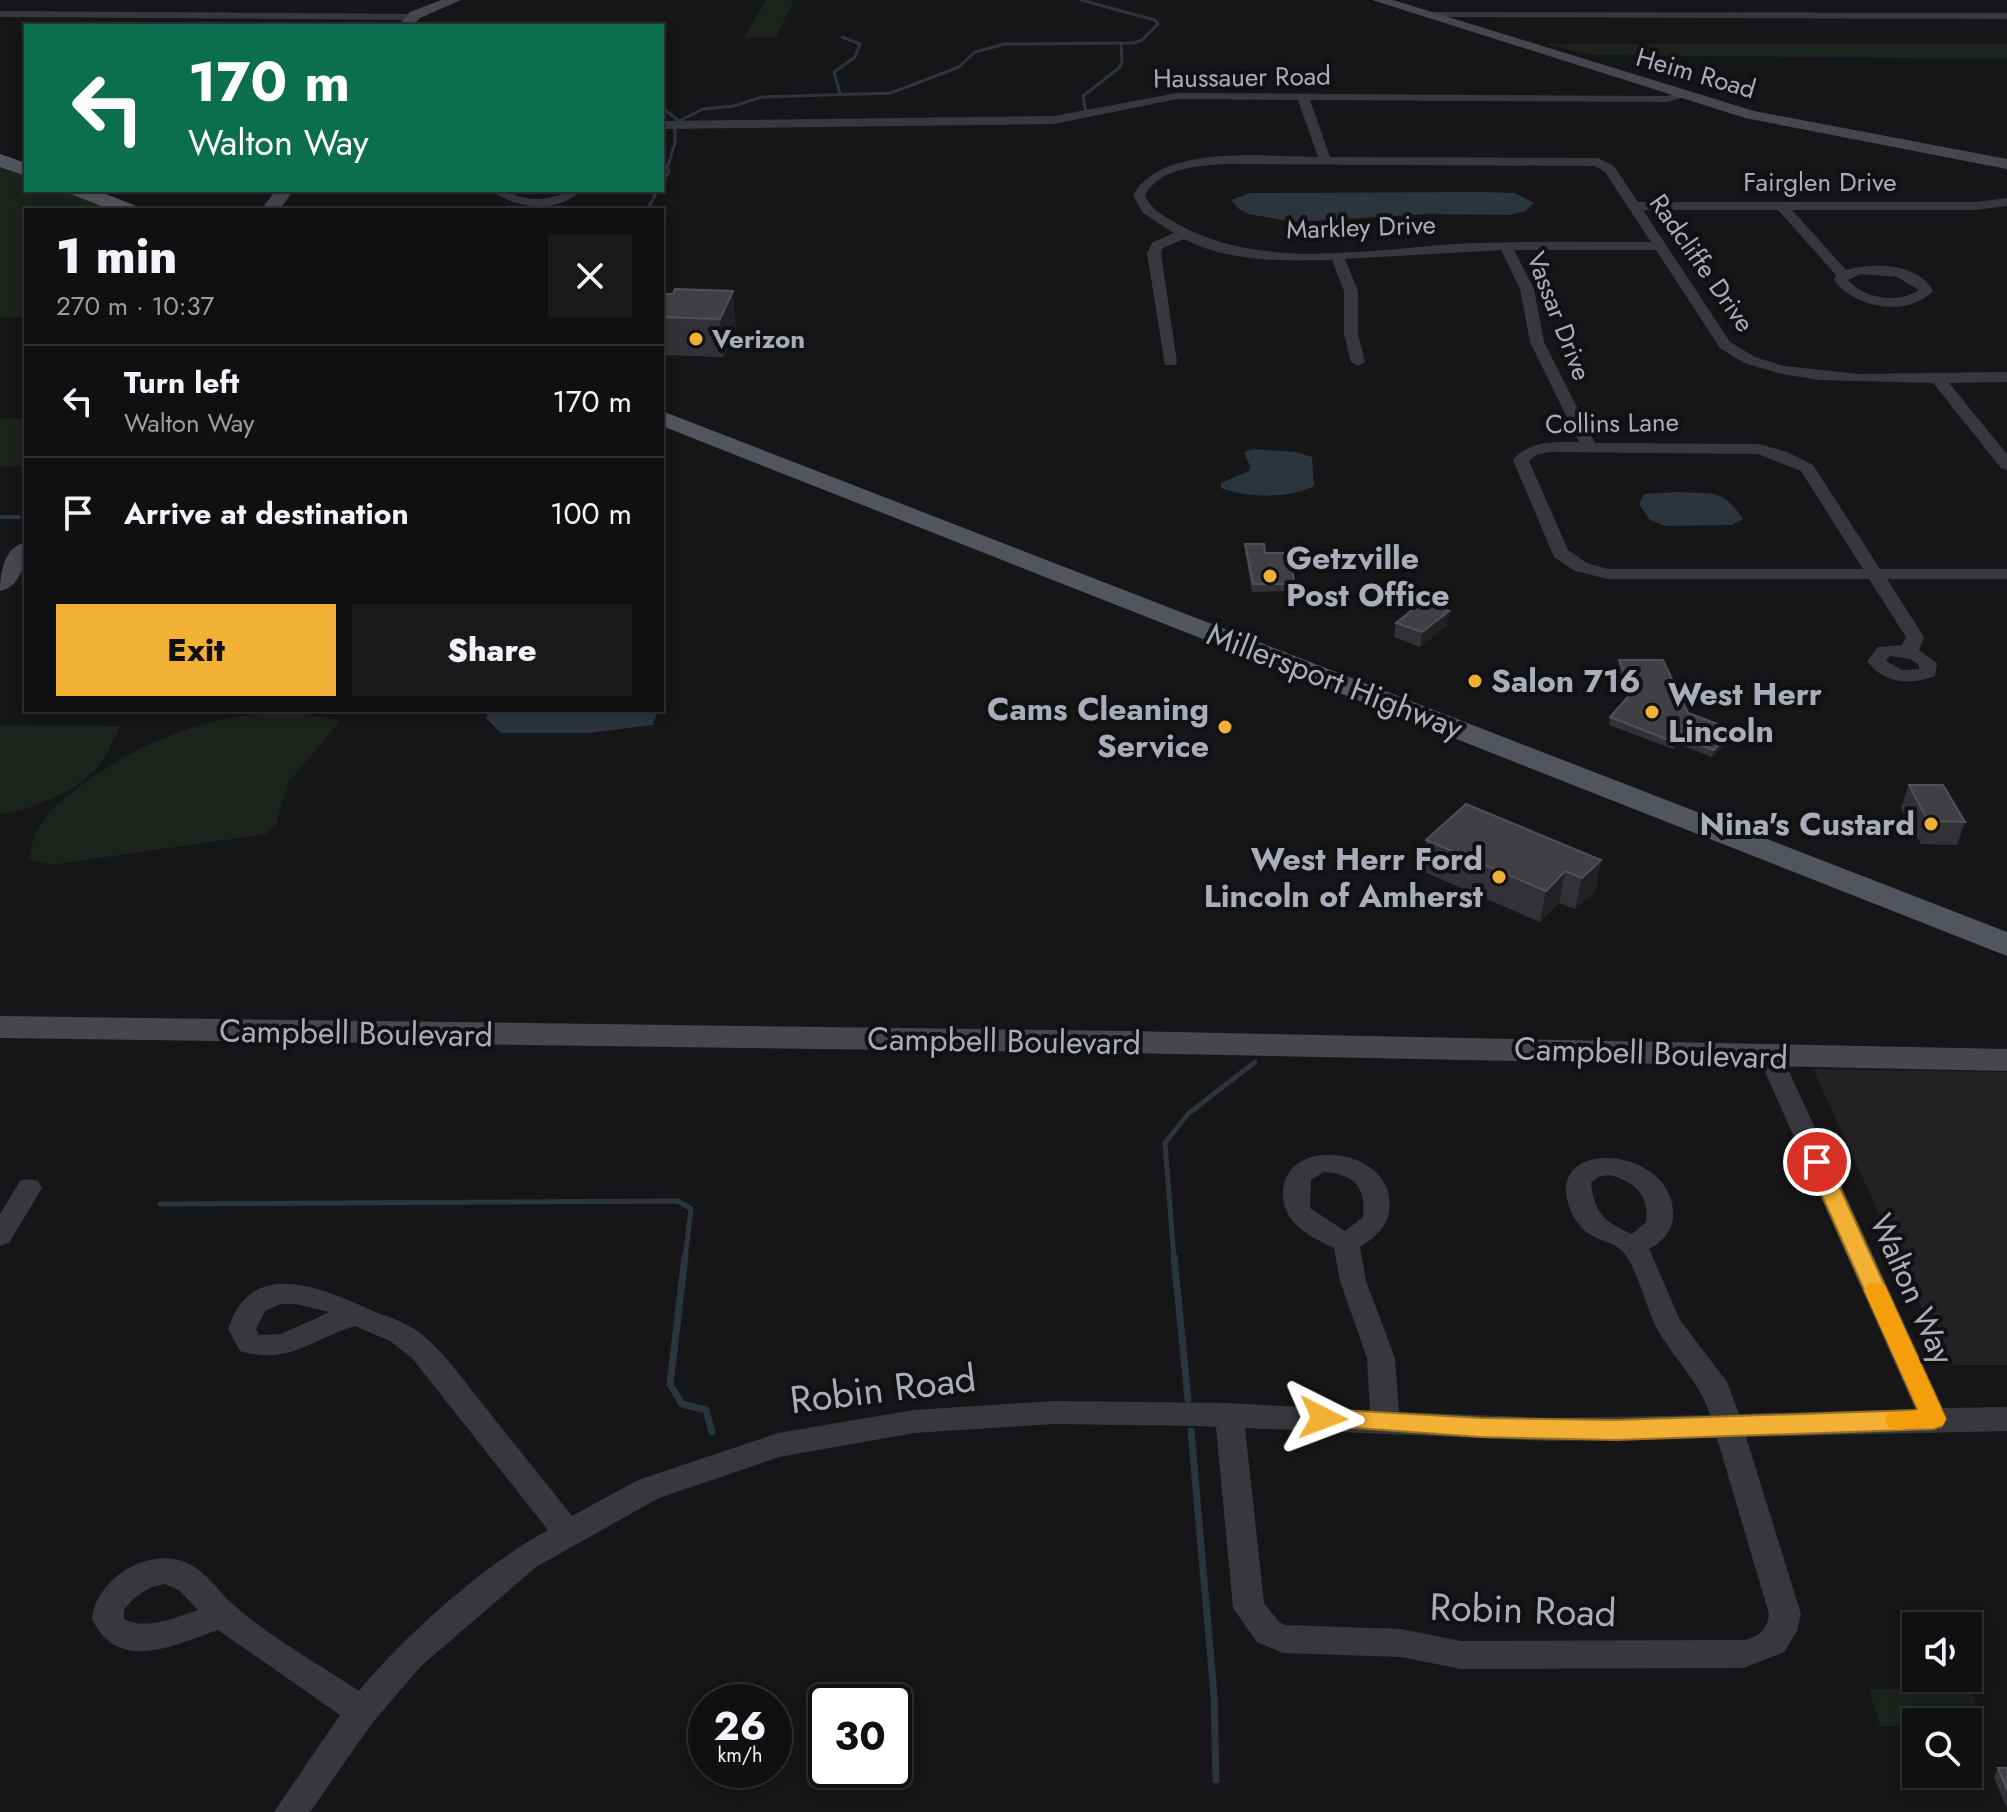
<!DOCTYPE html>
<html lang="en">
<head>
<meta charset="utf-8">
<style>
  :root { --surface:#101012; --page:#19191b; --text:#f1f3f6; --muted:#9c9d9f; --line:#303032; --accent:#f2b134 }
  body { margin:0; font-family:Jost,sans-serif; background:var(--page); color:var(--text); height:100vh; display:flex; flex-direction:column; font-size:30px; white-space:nowrap }
  * { box-sizing:border-box; margin:0 }
  p { font-size:26px; color:var(--muted) }
  .icon { flex:none; width:44px; height:44px; fill:none; stroke:currentColor; stroke-width:2; stroke-linecap:round; stroke-linejoin:round }
  .map { position:relative; flex:1; overflow:hidden }
  .side { position:absolute; left:24px; top:208px; width:640px; height:504px; display:flex; flex-direction:column; background:var(--surface); border-radius:0px; box-shadow:0 4px 12px #0003,0 0 0 2px var(--line) }
  .side>* { flex:none }
  .top-card { position:absolute; left:24px; top:24px; width:640px; height:168px; border-radius:0px; box-shadow:0 4px 12px #0003,0 0 0 2px var(--line); background:#0b6e4f; color:#fff; overflow:hidden }
  .buttons { position:absolute; left:1902px; top:1612px; display:grid; gap:16px }
  .buttons a { display:grid; place-items:center; width:80px; height:80px; border-radius:0px; background:var(--surface); box-shadow:0 4px 12px #0003,0 0 0 2px var(--line); font-size:40px }
  .speed { position:absolute; left:688px; top:1684px; display:flex; gap:16px; font-size:40px; font-weight:700; text-align:center }
  .speed>* { display:grid; place-content:center; width:104px; height:104px; border-radius:50%; background:var(--surface); box-shadow:0 4px 12px #0003,0 0 0 2px var(--line); line-height:1 }
  .speed small { font-size:20px; font-weight:400 }
  .speed .limit { border:4px solid #111; border-radius:12px; background:#fff; color:#111 }
  .pin { position:absolute; display:grid; place-items:center; width:68px; height:68px; color:#fff; margin:-34px; border:4px solid #fff; border-radius:50%; box-shadow:0 2px 8px #0007 }
  .me { position:absolute; width:88px; margin:-44px; rotate:93deg; stroke-linejoin:round; filter:drop-shadow(0 0 6px #0008) }
  .turn { display:flex; align-items:center; gap:28px; height:168px; padding:0 32px; font-size:36px }
  .turn .icon { width:104px; height:104px; stroke-width:2.5 }
  .turn b { display:block; font-size:56px; line-height:68px }
  .round { display:grid; place-items:center; flex:none; width:84px; height:84px; border-radius:0px; background:var(--page) }
  .overview { display:flex; align-items:center; justify-content:space-between; height:136px; padding:0 32px }
  h1 { font-size:48px; font-weight:800; line-height:60px }
  .cta { display:flex; gap:16px; margin-top:auto; padding:16px 32px }
  .cta a { flex:1; height:92px; border-radius:0px; background:var(--accent); color:#111; font-size:32px; font-weight:800; line-height:92px; text-align:center }
  .cta a+a { background:var(--page); color:var(--text) }
  ul { padding:0; list-style:none }
  li { display:flex; align-items:center; gap:24px; height:112px; padding:0 32px; border-top:2px solid var(--line) }
  li div { flex:1 }
  li b { display:block; font-size:30px }
  li em { font-style:normal }
  .map>svg:first-child { display:block }
  .built { fill:#222225 }
  .green { fill:#1c231d }
  .water { fill:#2c353c }
  .lines { fill:none; stroke-linecap:round; stroke-linejoin:round }
  .stream-far3 { stroke:#2c353c; stroke-width:3 }
  .stream-far2 { stroke:#2c353c; stroke-width:4 }
  .stream-far1 { stroke:#2c353c; stroke-width:5 }
  .stream { stroke:#2c353c; stroke-width:7 }
  .street { fill:#37383d; fill-rule:evenodd }
  .secondary { fill:#45474d; fill-rule:evenodd }
  .primary { fill:#53555c; fill-rule:evenodd }
  .wall { fill:#323236 }
  .shaded-wall { fill:#212124 }
  .building { fill:#3f3f44; stroke:#4f5156; stroke-width:2 }
  .route { fill:#f2b134; stroke:#9d7322; stroke-width:2 }
  .slow { fill:#f59e0b }
  .poi-dot { fill:#f2b134; stroke:#111113; stroke-width:3 }
  .labels { text-anchor:middle; stroke-width:8; stroke-linejoin:round; paint-order:stroke }
  .far-street-label { font-size:26px; fill:#a8adb8; stroke:#111113 }
  .far-poi-label { font-size:26px; font-weight:bold; fill:#a8adb8; stroke:#111113; text-anchor:start }
  .poi-label { font-size:32px; font-weight:bold; fill:#a8adb8; stroke:#111113; text-anchor:start }
  .street-label { font-size:32px; fill:#a8adb8; stroke:#111113 }
  .near-street-label { font-size:38px; fill:#a8adb8; stroke:#111113 }
</style>
</head>
<body>
<div class="map">
<svg width="2007" height="1812" viewBox="0 0 2007 1812">
  <rect width="100%" height="100%" fill="#161618"/>
  <path class="built" d="M1813,1069L2007,1072V1365H1948Z"/>
  <g class="green">
    <path d="M766,0H794L776,37L744,38Z"/>
    <path d="M1547,44H2007V59L1591,55Z"/>
    <path d="M0,159L26,170V190H79L130,210H26V317H0Z"/>
    <path d="M0,419H26V465L0,467Z"/>
    <path d="M293,712L340,721L288,783L275,826L266,834L50,865L29,859C31,852 32,842 35,835C45,813 66,796 86,782C147,737 217,713 293,712Z"/>
    <path d="M0,725L120,726C114,737 110,750 103,760C80,792 36,807 0,815Z"/>
    <path d="M1971,1688L1976,1707L1968,1724L1916,1722V1727L1880,1726L1869,1689Z"/>
  </g>
  <g class="water">
    <path d="M1483,192L1515,193L1534,203L1525,211L1510,215L1429,214L1293,222L1249,214L1239,209L1231,200L1250,193Z"/>
    <path d="M1253,449L1297,452L1312,457L1314,486C1288,499 1248,498 1221,488V483L1249,471L1250,466L1244,452Z"/>
    <path d="M1678,492C1714,494 1722,488 1743,519L1732,525L1665,526L1650,520L1639,504L1644,494Z"/>
    <path d="M491,710H658L653,725L587,733H501L486,718Z"/>
  </g>
  <g class="lines">
    <g class="stream-far3">
      <path d="M840,94L834,72L855,57L860,44L842,37"/>
      <path d="M662,108L678,120"/>
      <path d="M1086,113L1083,96L1119,68L1122,62L1121,44"/>
      <path d="M662,183L669,171L667,168L675,143V123L703,109L734,106L762,97L891,93L959,67L975,52L1005,44L1134,43L1142,40L1158,24L1155,20L1081,0"/>
      <path d="M647,210L658,190"/>
    </g>
    <path class="stream-far2" d="M0,517H19"/>
    <g class="stream-far1">
      <path d="M160,1204L678,1201L691,1209L685,1259"/>
      <path d="M1174,1259L1165,1143L1188,1114L1255,1062"/>
    </g>
    <g class="stream">
      <path d="M685,1257L670,1384L682,1404L706,1410L712,1432"/>
      <path d="M1174,1257L1188,1399"/>
      <path d="M1191,1431L1214,1695L1216,1780"/>
    </g>
    <g class="street">
      <path d="M0,11L412,14L417,17L412,20L0,17Z"/>
      <path d="M1429,12L2007,13V19L1425,17V13Z"/>
      <path d="M1681,92L1687,95L1685,97L1667,102L1310,100L1330,157L1598,158L1614,166L1638,202H1976L2007,198V206L1976,210H1792L1846,270C1871,262 1920,263 1933,291C1908,318 1854,308 1834,280L1836,275L1778,210H1643L1730,342L1755,357L1784,366L1859,374L2007,372V382L1949,383L2007,454V470L2001,468L1933,383L1819,380L1782,374L1744,363L1720,348L1656,250H1514L1534,289L1544,342L1595,443L1759,444L1787,452L1813,465L1880,569H2007V579H1887L1924,637L1919,650L1937,663L1935,676C1910,686 1883,683 1867,661L1878,647L1902,645L1906,637L1869,579H1608L1575,571L1554,557L1513,460C1530,440 1554,442 1579,442L1530,342L1520,289L1501,250L1345,259L1358,291V334L1365,362L1358,366L1351,362L1344,334V291L1332,260C1285,261 1226,262 1184,239L1163,248L1161,253L1177,362L1175,365H1165L1147,253L1153,242L1174,233L1143,213L1133,195C1163,143 1266,157 1318,157L1298,100L1177,99L1054,124L662,129V121L1054,116L1177,93L1666,96ZM1226,164L1595,166L1605,172L1651,242C1592,242 1533,241 1475,243C1378,247 1264,274 1176,223C1164,216 1150,209 1145,195C1161,167 1198,166 1226,164ZM1861,274L1897,277L1919,290C1898,304 1864,299 1848,280ZM1550,452L1758,454L1801,471L1863,569H1608L1587,563L1568,550L1529,461L1536,455ZM1890,656L1910,659L1919,665V669L1902,670L1886,661Z"/>
      <path d="M489,190C510,190 519,199 538,199C554,199 566,190 581,190C557,216 514,207 489,190Z"/>
      <path d="M1770,1048L1778,1050L1782,1056L1943,1408L2007,1407V1431L1746,1437L1801,1614L1797,1631L1784,1652L1744,1668L1461,1669L1401,1657L1283,1653L1257,1642L1233,1608L1216,1427L1196,1426L1054,1424L914,1433L779,1457L659,1498L536,1567L421,1666L373,1722L310,1812H274L340,1715L218,1630C174,1645 118,1674 92,1619C96,1579 147,1547 185,1562C207,1571 218,1592 236,1607C273,1639 318,1664 359,1691C405,1635 484,1565 548,1530L412,1358L390,1341L355,1326C311,1339 289,1366 240,1351L228,1329C251,1256 322,1288 371,1310C390,1318 410,1323 425,1337C447,1356 463,1380 481,1402C511,1440 542,1478 572,1516L638,1480L778,1433L914,1410L1054,1401L1229,1403L1370,1411L1367,1358L1340,1281L1334,1248C1309,1236 1283,1224 1283,1193C1284,1136 1384,1147 1389,1198C1392,1222 1380,1234 1360,1247L1366,1281L1395,1358L1399,1412L1550,1418L1710,1415C1700,1381 1673,1359 1656,1327C1645,1304 1639,1274 1625,1254C1613,1237 1584,1245 1570,1209C1542,1137 1668,1145 1673,1210C1675,1228 1664,1241 1649,1249L1680,1320L1727,1382L1739,1414L1915,1409L1758,1056L1762,1050ZM1324,1172C1353,1174 1367,1186 1363,1217L1345,1231L1310,1208L1311,1180ZM1609,1175C1634,1181 1650,1195 1646,1222L1632,1234C1606,1223 1594,1213 1591,1183L1598,1177ZM296,1304L330,1312L281,1334L259,1335L256,1329L265,1311L281,1304ZM1245,1428L1550,1441L1717,1438L1769,1614C1767,1630 1760,1636 1744,1640L1461,1641L1401,1629L1285,1625L1279,1622L1264,1603ZM165,1584L179,1590L198,1610C177,1617 145,1631 124,1619V1610C134,1596 147,1587 165,1584Z"/>
      <path d="M29,1179L38,1181L42,1188L9,1243L0,1246V1214L20,1181Z"/>
    </g>
    <g class="secondary">
      <path d="M441,0H461L420,18L412,26H397L410,12Z"/>
      <path d="M1372,0H1393L1754,111L2007,159V169L1745,118Z"/>
      <path d="M276,190H294L279,210H261Z"/>
      <path d="M26,542C26,561 22,586 0,591C0,572 4,547 26,542Z"/>
      <path d="M0,1016L1126,1031L2007,1049V1071L1126,1053L0,1038Z"/>
    </g>
    <g class="primary">
      <path d="M0,154L26,163V176L0,167Z"/>
      <path d="M68,190H96L136,206L139,210H111L71,194Z"/>
      <path d="M662,411L2007,932V956L662,426Z"/>
    </g>
  </g>
  <g class="wall">
    <path d="M662,294H673L736,328L723,357L662,355Z"/>
    <path d="M1245,544L1265,553L1295,584L1294,591L1252,592L1245,551Z"/>
    <path d="M1396,623L1447,625L1420,647L1394,637Z"/>
    <path d="M1619,660L1688,713L1731,738L1712,757L1678,744L1673,749L1609,725L1610,717L1630,695L1618,667Z"/>
    <path d="M1909,785L1965,822L1957,845L1921,844L1901,808Z"/>
    <path d="M1426,840L1601,860L1595,891L1575,909L1559,903L1540,922L1422,871Z"/>
    <path d="M1998,1768H2007V1809L1994,1777Z"/>
  </g>
  <g class="shaded-wall">
    <path d="M733,291L736,328L723,357L720,319Z"/>
    <path d="M1449,611L1447,625L1420,647L1422,632Z"/>
    <path d="M1733,730L1731,738L1712,757L1714,750Z"/>
    <path d="M1679,737L1678,744L1673,749L1674,742Z"/>
    <path d="M1601,860L1595,891L1575,909L1582,878Z"/>
    <path d="M1565,871L1559,903L1540,922L1546,891Z"/>
  </g>
  <g class="building">
    <path d="M675,289L733,291L720,319L662,317V294H673Z"/>
    <path d="M1245,544H1264L1265,553H1288L1295,584H1253Z"/>
    <path d="M1422,602L1449,611L1422,632L1396,623Z"/>
    <path d="M1619,660H1663L1688,713L1733,730L1714,750L1679,737L1674,742L1610,717L1633,691Z"/>
    <path d="M1909,785H1943L1965,822L1928,821Z"/>
    <path d="M1466,804L1601,860L1582,878L1565,871L1546,891L1426,840Z"/>
    <path d="M1998,1768H2007V1790Z"/>
  </g>
  <path class="route" d="M1817,1154L1825,1156L1828,1162L1946,1419L1942,1426L1934,1429L1616,1440L1481,1437L1315,1425L1311,1418L1315,1412L1323,1409L1481,1418L1616,1420L1918,1410L1807,1162L1810,1156Z"/>
  <path class="slow" d="M1876,1282L1884,1284L1887,1290L1946,1419L1942,1426L1897,1430L1888,1427L1885,1420L1888,1413L1918,1410L1864,1290L1868,1284Z"/>
  <g class="poi-dot">
    <circle cx="696" cy="339" r="8"/>
    <circle cx="1270" cy="576" r="8"/>
    <circle cx="1475" cy="681" r="8"/>
    <circle cx="1652" cy="712" r="8"/>
    <circle cx="1225" cy="727" r="8"/>
    <circle cx="1931" cy="824" r="8"/>
    <circle cx="1499" cy="877" r="8"/>
  </g>
  <g class="labels">
    <g class="far-street-label">
      <text transform="translate(1696 73) rotate(16)" y="9">Heim Road</text>
      <text transform="translate(1242 77) rotate(-1)" y="9">Haussauer Road</text>
      <text x="1820" y="191">Fairglen Drive</text>
      <text transform="translate(1361 227) rotate(-2)" y="9">Markley Drive</text>
      <text transform="translate(1702 263) rotate(55)" y="9">Radcliffe Drive</text>
      <text transform="translate(1559 316) rotate(69)" y="9">Vassar Drive</text>
      <text transform="translate(1612 423) rotate(-1)" y="9">Collins Lane</text>
    </g>
    <g class="far-poi-label">
      <text x="712" y="348">Verizon</text>
    </g>
    <g class="poi-label">
      <text x="1286" y="569">Getzville<tspan x="1286" dy="37">Post Office</tspan></text>
      <text x="1491" y="692">Salon 716</text>
      <text x="1668" y="705">West Herr<tspan x="1668" dy="37">Lincoln</tspan></text>
      <text x="1209" y="720" text-anchor="end">Cams Cleaning<tspan x="1209" dy="37">Service</tspan></text>
      <text x="1915" y="835" text-anchor="end">Nina's Custard</text>
      <text x="1483" y="870" text-anchor="end">West Herr Ford<tspan x="1483" dy="37">Lincoln of Amherst</tspan></text>
    </g>
    <g class="street-label">
      <text transform="translate(1335 681) rotate(21)" y="11">Millersport Highway</text>
      <text transform="translate(356 1033) rotate(1)" y="11">Campbell Boulevard</text>
      <text transform="translate(1004 1041) rotate(1)" y="11">Campbell Boulevard</text>
      <text transform="translate(1651 1053) rotate(2)" y="11">Campbell Boulevard</text>
      <text transform="translate(1912 1289) rotate(66)" y="11">Walton Way</text>
    </g>
    <g class="near-street-label">
      <text transform="translate(883 1389) rotate(-7)" y="13">Robin Road</text>
      <text transform="translate(1523 1610) rotate(2)" y="13">Robin Road</text>
    </g>
  </g>
</svg>
<div class="buttons">
<a><svg class="icon" aria-label="sound" viewBox="0 0 24 24"><path d="M4 9h4l5-4v14l-5-4H4zM17 9q2 3 0 6"/></svg></a>
<a><svg class="icon" aria-label="search" viewBox="0 0 24 24"><circle cx="10" cy="10" r="6"/><path d="M15 15l6 6"/></svg></a>
</div>
<div class="speed"><div>26<small>km/h</small></div><div class="limit">30</div></div>
<div class="pin" style="left:1817px;top:1162px;background:#d93025"><svg class="icon" aria-label="arrive" viewBox="0 0 24 24"><path d="M6 21V4h12l-3 4 3 4H6"/></svg></div>
<svg class="me" style="left:1323px;top:1418px" viewBox="-20 -20 40 40"><path d="M0-17L14 15 0 8-14 15z" fill="#f2b134" stroke="#fff" stroke-width="4"/></svg>
<div class="top-card">
<div class="turn"><svg class="icon" aria-label="left" viewBox="0 0 24 24"><path d="M17 20v-9H6M10 6l-5 5 5 5"/></svg><div><b>170 m</b>Walton Way</div></div>
</div>
<section class="side">
<div class="overview"><div><h1>1 min</h1><p>270 m · 10:37</p></div><a class="round"><svg class="icon" aria-label="close" viewBox="0 0 24 24"><path d="M6 6l12 12M18 6L6 18"/></svg></a></div>
<ul>
<li><svg class="icon" aria-label="left" viewBox="0 0 24 24"><path d="M17 20v-9H6M10 6l-5 5 5 5"/></svg><div><b>Turn left</b><p>Walton Way</p></div><em>170 m</em></li>
<li><svg class="icon" aria-label="arrive" viewBox="0 0 24 24"><path d="M6 21V4h12l-3 4 3 4H6"/></svg><div><b>Arrive at destination</b></div><em>100 m</em></li>
</ul>
<div class="cta"><a>Exit</a><a>Share</a></div>
</section>
</div>
</body>
</html>
